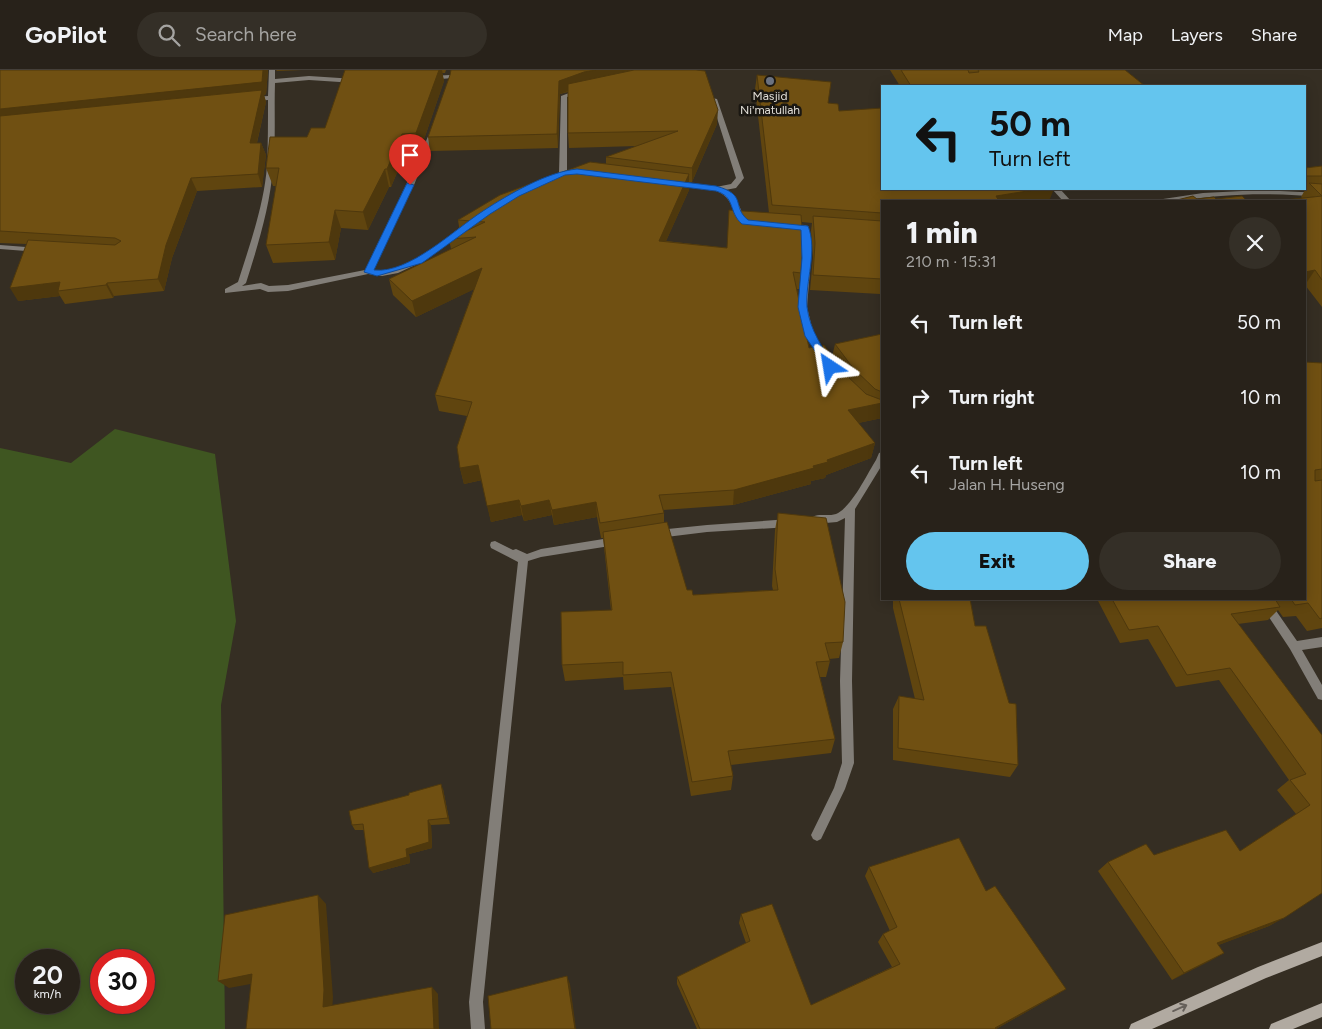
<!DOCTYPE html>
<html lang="en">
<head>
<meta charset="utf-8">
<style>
  :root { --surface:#28221a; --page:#342f27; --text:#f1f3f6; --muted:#a5a4a2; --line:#443f39; --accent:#64c5ee }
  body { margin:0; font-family:Figtree,sans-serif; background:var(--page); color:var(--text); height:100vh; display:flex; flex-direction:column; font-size:19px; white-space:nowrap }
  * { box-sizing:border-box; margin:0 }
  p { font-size:16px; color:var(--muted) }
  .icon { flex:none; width:28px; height:28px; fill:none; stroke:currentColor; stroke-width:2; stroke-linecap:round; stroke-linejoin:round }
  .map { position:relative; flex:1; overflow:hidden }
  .panel { position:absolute; left:881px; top:130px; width:425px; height:400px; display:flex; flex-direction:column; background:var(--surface); border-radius:0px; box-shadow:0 2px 12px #0003,0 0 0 1px var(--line) }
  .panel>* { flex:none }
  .top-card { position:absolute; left:881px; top:15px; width:425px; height:105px; border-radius:0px; box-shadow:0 2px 12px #0003,0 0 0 1px var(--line); background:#64c5ee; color:#111; overflow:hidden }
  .speed { position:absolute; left:15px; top:879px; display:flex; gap:10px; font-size:25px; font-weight:700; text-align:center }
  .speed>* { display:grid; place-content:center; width:65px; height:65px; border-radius:50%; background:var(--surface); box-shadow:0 2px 12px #0003,0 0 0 1px var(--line); line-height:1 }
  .speed small { font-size:12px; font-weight:400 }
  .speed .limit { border:8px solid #d22; background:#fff; color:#111 }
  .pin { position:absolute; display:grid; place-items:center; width:42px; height:42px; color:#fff; margin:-51px -21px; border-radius:50% 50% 50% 0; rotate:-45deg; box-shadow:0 0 5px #0007 }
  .pin .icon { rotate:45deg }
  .me { position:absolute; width:55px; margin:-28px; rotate:327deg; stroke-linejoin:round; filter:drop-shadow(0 0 4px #0008) }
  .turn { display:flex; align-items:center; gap:18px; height:105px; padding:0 25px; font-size:22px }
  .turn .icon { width:65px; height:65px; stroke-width:2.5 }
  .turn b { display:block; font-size:35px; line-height:42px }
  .round { display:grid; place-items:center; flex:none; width:52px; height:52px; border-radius:26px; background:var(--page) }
  .summary { display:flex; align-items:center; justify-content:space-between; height:85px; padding:0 25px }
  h1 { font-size:30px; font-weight:800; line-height:38px }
  .button { display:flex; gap:10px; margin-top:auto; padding:10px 25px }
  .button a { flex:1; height:58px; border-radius:30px; background:var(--accent); color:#111; font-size:20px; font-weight:800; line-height:58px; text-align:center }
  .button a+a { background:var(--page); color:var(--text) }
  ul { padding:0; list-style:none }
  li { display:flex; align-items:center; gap:15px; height:75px; padding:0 25px }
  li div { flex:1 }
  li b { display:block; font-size:19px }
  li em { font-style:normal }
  header { display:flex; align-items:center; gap:30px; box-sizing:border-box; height:70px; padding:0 25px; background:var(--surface); border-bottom:1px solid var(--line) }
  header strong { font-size:24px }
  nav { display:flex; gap:28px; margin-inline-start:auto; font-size:18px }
  .search { width:350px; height:45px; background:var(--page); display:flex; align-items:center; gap:12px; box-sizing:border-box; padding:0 18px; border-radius:28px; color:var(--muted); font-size:19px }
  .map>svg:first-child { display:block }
  .green { fill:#3f5621; fill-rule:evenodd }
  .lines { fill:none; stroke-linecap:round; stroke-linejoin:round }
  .minor { fill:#827e78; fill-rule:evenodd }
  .secondary { fill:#b1aaa1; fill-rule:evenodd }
  .wall { fill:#60450f }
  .shaded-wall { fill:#4e380d }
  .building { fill:#705012; stroke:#4e380d }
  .oneway { stroke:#66605a }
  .route { fill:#1a73e8; stroke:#114b97 }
  .worship-dot { fill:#6b7280; stroke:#1a1712; stroke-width:2 }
  .labels { text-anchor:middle; stroke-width:5; stroke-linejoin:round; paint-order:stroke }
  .far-poi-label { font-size:12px; fill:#e1ddd6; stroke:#1a1712 }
</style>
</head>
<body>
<header>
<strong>GoPilot</strong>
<div class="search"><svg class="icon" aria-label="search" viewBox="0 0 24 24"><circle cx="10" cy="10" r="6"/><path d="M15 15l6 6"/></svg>Search here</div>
<nav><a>Map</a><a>Layers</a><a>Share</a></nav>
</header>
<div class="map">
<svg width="1322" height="959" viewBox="0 0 1322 959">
  <rect width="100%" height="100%" fill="#352e23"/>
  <path class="green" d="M115,359L215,384L236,551L221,635L225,959H0V378L71,393ZM26,890H69V932H26ZM101,890H144V932H101Z"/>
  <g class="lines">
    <g class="minor">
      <path d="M269,0H275V9L309,6L355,9L358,11L355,13L309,10L275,13C274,41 276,69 273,97C270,137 258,175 246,213L242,216L261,213L269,216L288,215L365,200L406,115L431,60L436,61L414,115L373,200C409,203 441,172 468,151H474V155L426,190L398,203L382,206L368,204L288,221L268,222L260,219L225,223V219L238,212C250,174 264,135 267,96C268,74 268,52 268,30L252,31L249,29L252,27L268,26Z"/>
      <path d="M450,5L452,6V8L430,10L427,8L430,6Z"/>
      <path d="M580,19L583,21L582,22L567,27V103L563,105L559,103L561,26Z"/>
      <path d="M712,28L717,29L744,108L736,118L725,120C738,126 739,140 748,151L747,153H741C730,140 734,128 716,121L677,116L673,114L677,112L716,117L731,114L736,108L711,29Z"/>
      <path d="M1052,119H1060L1071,131H1063Z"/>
      <path d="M1262,120L1322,123V127C1288,124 1255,123 1221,126C1201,127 1180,132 1159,131L1163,129L1203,123Z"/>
      <path d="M785,154L805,155L809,157L811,188L807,237L814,266L827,286L826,288H820L806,266L799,237L803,188L801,159L785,158Z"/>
      <path d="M0,175L39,178L43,180L39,182L0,179Z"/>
      <path d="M882,382V395L855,439L852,611L854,693L845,719L821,769L817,771L813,769L811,765L834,718L842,693L840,611L845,448L837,452L814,454L809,450C815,442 827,447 836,444C852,437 867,404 876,390L879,383Z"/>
      <path d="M790,449L795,453L790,457L707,462L658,468L655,467L653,464L655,461L658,460L707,455Z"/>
      <path d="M616,467L620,468L621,471L620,474L616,475L541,487L528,491L483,932L485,959H471L469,932L518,492L491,478L490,475L491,472L495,471L513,480L516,479L527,484L541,479Z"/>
      <path d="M1257,529H1268L1297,571L1322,567V577L1302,580L1322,615V630L1318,629L1290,579Z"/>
    </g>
    <g class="secondary">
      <path d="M1322,872V886L1266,908L1152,959H1129L1131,954L1258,897Z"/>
      <path d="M1322,933V947L1293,959H1269L1271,954Z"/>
    </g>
  </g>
  <g class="wall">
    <path d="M0,0H268L266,24L264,25L266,32L257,73H261L266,85L262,117L197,121L172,188L164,221L114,226L113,228L65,234L60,226L18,231L27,174L0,173Z"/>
    <path d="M276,0H302L277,1Z"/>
    <path d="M345,0H446L445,3H442L444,11L420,81H406L391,117H389L368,160L341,158L335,190L273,193L266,175L276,116H273L266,98L307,67L325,58Z"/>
    <path d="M696,0L717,54L692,112H689V120L666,171L727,178L769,143L755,19L757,5L828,33L839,41L1049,131H882V239L880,224L810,220L813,188L811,161L812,153L802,152L801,203L799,219H797L809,278L832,287L835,274L882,264V348L858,353L875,373L871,388L826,405L825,408L811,411V414L733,435L663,440L664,443V453L687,520L693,525L773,520L772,516L775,460L778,443L843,572L839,588L829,589L830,591L826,607H820L835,669L831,683L731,695L733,706L731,720L691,726L671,617L624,620L623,607L565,611L562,595L611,540L603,468H601L597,447L554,455L552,445L524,451L522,445L491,452L482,410L464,414L460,398L467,346L439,341L435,325L474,219L416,247L393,225L389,209L451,179L449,169L460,163L458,150L606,94V87L637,76L569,78L568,63V22L560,24L558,78L430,81L428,67L450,5Z"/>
    <path d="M890,0H1125L1145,16H900Z"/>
    <path d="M1322,96V237L1305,215L1302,128L1301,127L1305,120H1293L1292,119H1305V98Z"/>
    <path d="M1322,293V558L1307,561L1296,546L1283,547L1278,540L1268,550L1238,554L1322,665V823L1269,856L1218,875L1224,883L1172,910L1098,801L1108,792L1154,785L1240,781L1296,744L1277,720L1289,710L1219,610L1176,617L1148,569L1120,573L1097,529H1305Z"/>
    <path d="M893,529H970L975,556L1018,695L1010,707L893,690V639L899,626L915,629L893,538Z"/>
    <path d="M443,719L450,754L431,755L432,778L409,784L410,793L373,803L364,760H355L352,755Z"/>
    <path d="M869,797L986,821L1066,919L1056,925L996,959H697L677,914V907L746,873L739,853L741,844L811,935L892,897L878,872L883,864L890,861L865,806Z"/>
  </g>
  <g class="shaded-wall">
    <path d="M263,0H268L266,24L264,25L266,32L254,85L0,52V39Z"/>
    <path d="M439,0H442L444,11L420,81L416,63Z"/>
    <path d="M596,0H642L585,15L560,24L558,78L557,64L559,11L584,2Z"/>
    <path d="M718,40L717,54L692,112V98Z"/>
    <path d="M402,64L406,81L391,117L387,99Z"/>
    <path d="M261,73L266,85L262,117L258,104Z"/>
    <path d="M385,99L389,117L368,160L363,142Z"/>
    <path d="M689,104V120L659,187V171Z"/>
    <path d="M191,108L197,121L172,188L164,221L158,209L166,175Z"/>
    <path d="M1040,119H1054L1049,131H995L996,126Z"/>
    <path d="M335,140L341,158L335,190L329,172Z"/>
    <path d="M482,198L485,214L416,247L412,231Z"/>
    <path d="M1315,200L1305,215V202Z"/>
    <path d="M60,212L58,221L60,226L18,231L10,218Z"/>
    <path d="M107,213L114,226L113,228L106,215Z"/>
    <path d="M882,333V348L844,356L848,340Z"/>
    <path d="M875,373L871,388L826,405L825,408L811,411V414L733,435L734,420L813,396L827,390Z"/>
    <path d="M478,395L482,410L464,414L460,398Z"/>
    <path d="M519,430L522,445L491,452L487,436Z"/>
    <path d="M549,430L552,445L524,451L521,436Z"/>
    <path d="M596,432L597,447L554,455L552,440Z"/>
    <path d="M441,714L443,719L450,754L448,748Z"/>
    <path d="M428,750L431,755L432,778L409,784L410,793L373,803L369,798L406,779Z"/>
    <path d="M318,825L326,834L333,927L332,944L323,937Z"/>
    <path d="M1284,848L1269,856L1203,881L1217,873Z"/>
    <path d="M1224,883L1210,891L1172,910L1184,903Z"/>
    <path d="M252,904L262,912L229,918L218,911Z"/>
    <path d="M567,906L570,914L576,959H575Z"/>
    <path d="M432,917L438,924L439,959H434Z"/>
    <path d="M1066,919L1056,925L996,959H994Z"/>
  </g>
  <g class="building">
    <path d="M0,0H263L262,12L0,39Z"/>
    <path d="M345,0H439L416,63L402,64L387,99H385L363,142L335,140L329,172L266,175L279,98H266L270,67H307L311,58H325Z"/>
    <path d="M451,0H596L584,2L559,11L557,64L428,67L450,5Z"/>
    <path d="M634,0H696L705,1L718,40L692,98L606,87L678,61L568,63V14Z"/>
    <path d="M901,0H968L969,3L979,2L978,0H1125L1145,16H911Z"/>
    <path d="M757,5L831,12L828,33L838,34L839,41L882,38V119H1040L996,126L999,131H882V143L772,135Z"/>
    <path d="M262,20L250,73H261L258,104L191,108L166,175L158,209L107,213L106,215L58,221L60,212L10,218L28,170L115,175L121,171L115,168L0,161V46Z"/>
    <path d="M590,92L689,104L659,171L727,178L729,140L801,145L803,172L801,203L793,202L809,278L824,275L844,303L866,324L882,330V333L848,340L875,373L827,390L828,392L813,396L814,398L734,420L659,425L664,443L600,453L596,432L552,440L549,430L521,436L519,430L487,436L478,395L460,398L457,377L472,332L435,325L482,198L412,231L389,209L476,167L449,169L485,152L458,150L500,125Z"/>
    <path d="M1322,96V106H1305V98Z"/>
    <path d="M1309,113L1322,114V126Z"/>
    <path d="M1193,126L1197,129L1214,127L1216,129L1242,126L1247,131H1173Z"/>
    <path d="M1322,126V210L1315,200L1305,202V131H1275Z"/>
    <path d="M813,146L882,151V209L813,205L815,173Z"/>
    <path d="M882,264V322L875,319L853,298L835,274Z"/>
    <path d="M1305,292L1322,293V399L1315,400V411L1322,410V548L1320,549L1308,533L1295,535L1291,529H1305Z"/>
    <path d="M778,443L826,448L845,532L843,572L825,573L830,591L816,592L835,669L728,681L733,706L692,712L671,602L623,605V592L562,595L561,542L612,540L603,462L667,452L687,520H692L693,525L778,520L775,499Z"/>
    <path d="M899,529H970L975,556H986L1009,633L1016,634L1018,695L898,678L899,626L924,630Z"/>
    <path d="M1112,529H1275L1280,537L1231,544L1322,665V823L1284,848L1217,873L1224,883L1184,903L1108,792L1146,774L1154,785L1226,760L1240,781L1310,735L1290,710L1306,704L1230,598L1187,605L1158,556L1129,560Z"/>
    <path d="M441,714L448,748L428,750L429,772L406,779L407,787L369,798L363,754L352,755L349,741L409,725V723Z"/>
    <path d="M959,768L986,821L995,816L1066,919L995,958L996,959H700L677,907L750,871L741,844L772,834L811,935L900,894L883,864L897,857L869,797Z"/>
    <path d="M318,825L324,920L323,937L432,917L434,959H246L252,904L218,911L225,845Z"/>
    <path d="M567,906L575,959H491L488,926Z"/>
  </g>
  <defs><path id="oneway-shaft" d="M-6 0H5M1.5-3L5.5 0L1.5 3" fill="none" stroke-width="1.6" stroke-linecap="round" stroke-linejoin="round" transform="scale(1.25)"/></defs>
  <use class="oneway" href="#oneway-shaft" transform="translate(1180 938) rotate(-24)"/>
  <path class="route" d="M577,99L716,116C748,125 731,136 748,150L808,156C818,181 805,211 807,237C810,261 823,278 835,297L833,299H827L805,266L798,237L802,188L801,160L742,154C728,142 736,127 716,121L577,104L565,105L519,126L490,144L422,193L377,206L364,202L407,113L414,115L374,200C409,204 455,159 483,141C509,124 547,102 577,99Z"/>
  <circle class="worship-dot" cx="770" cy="11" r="5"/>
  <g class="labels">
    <g class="far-poi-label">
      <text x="770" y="30">Masjid<tspan x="770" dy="14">Ni'matullah</tspan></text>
    </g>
  </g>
</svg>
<div class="speed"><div>20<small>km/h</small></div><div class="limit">30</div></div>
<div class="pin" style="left:410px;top:115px;background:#d93025"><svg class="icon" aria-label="arrive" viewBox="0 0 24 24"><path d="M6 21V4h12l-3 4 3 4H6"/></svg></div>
<svg class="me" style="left:830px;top:297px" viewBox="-20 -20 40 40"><path d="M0-17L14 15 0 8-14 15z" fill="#1a73e8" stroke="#fff" stroke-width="4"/></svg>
<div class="top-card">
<div class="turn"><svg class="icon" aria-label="left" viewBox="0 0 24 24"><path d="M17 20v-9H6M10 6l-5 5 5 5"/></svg><div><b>50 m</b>Turn left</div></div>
</div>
<section class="panel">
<div class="summary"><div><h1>1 min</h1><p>210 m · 15:31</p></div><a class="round"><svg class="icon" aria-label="close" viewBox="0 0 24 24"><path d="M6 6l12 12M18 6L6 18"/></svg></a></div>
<ul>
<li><svg class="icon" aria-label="left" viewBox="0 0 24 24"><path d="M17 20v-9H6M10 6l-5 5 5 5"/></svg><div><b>Turn left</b></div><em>50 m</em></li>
<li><svg class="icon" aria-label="right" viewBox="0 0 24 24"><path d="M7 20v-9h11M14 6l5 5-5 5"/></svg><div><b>Turn right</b></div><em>10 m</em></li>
<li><svg class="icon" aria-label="left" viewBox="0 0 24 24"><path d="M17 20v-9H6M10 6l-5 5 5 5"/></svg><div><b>Turn left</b><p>Jalan H. Huseng</p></div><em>10 m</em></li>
</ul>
<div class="button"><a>Exit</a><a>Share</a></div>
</section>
</div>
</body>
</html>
